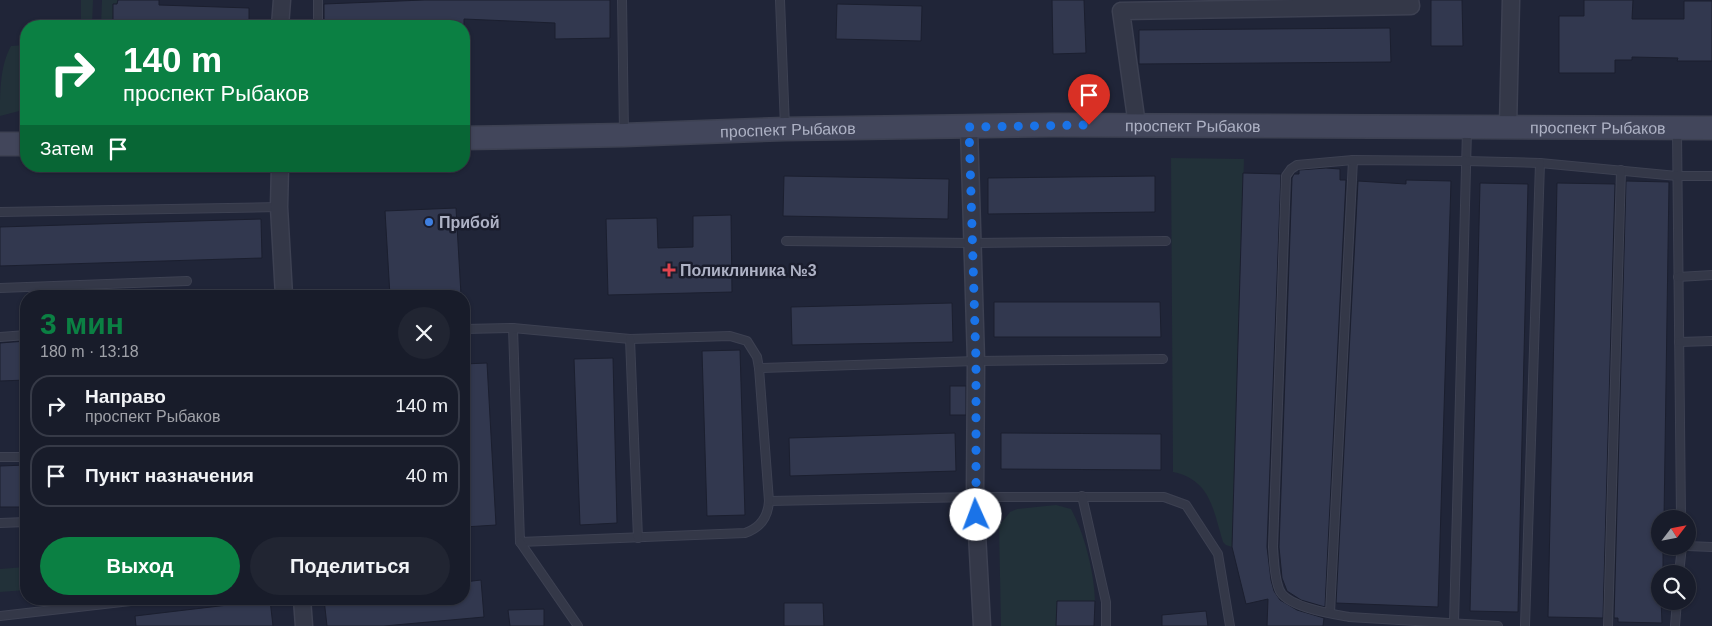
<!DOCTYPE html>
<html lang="ru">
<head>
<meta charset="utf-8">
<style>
  :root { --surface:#181c2a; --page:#212532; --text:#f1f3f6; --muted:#9fa1a8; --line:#363a47; --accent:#0b8043 }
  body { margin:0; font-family:Arial,sans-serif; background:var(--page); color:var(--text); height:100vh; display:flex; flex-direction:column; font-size:19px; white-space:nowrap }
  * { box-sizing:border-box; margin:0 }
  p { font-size:16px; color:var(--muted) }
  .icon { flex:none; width:28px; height:28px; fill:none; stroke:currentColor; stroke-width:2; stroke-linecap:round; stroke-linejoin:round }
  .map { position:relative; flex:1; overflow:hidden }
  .panel { position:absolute; left:20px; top:290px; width:450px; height:315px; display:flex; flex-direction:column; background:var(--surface); border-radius:20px; box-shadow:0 1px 4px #0004,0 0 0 1px var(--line) }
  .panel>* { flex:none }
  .guide { position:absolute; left:20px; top:20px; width:450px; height:152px; border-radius:20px; box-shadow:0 1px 4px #0004,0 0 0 1px var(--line); background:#0b8043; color:#fff; overflow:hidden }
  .needle { width:32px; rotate:58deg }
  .buttons { position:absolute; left:1651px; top:510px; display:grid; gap:10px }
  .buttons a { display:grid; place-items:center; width:45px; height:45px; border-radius:50%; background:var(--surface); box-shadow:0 1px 4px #0004,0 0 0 1px var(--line); font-size:25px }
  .pin { position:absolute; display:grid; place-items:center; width:42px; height:42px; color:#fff; margin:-51px -21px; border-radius:50% 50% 50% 0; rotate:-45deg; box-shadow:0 0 5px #0007 }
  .pin .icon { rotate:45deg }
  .me { position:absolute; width:55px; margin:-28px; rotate:358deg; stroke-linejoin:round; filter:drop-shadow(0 0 4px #0008) }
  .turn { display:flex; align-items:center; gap:18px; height:105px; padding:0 20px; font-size:22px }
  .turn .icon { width:65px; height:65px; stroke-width:2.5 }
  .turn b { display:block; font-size:35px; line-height:42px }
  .then { display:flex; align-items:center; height:48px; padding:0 20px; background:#0003; gap:10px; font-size:19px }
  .round { display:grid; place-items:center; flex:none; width:52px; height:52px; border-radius:26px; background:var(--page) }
  .summary { display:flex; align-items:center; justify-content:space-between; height:85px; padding:0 20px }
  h1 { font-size:30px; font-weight:600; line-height:38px; color:var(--accent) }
  .button { display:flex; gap:10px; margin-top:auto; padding:10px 20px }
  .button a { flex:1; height:58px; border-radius:30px; background:var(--accent); color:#fff; font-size:20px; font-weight:600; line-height:58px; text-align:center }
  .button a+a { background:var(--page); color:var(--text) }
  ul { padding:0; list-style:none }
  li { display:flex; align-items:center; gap:15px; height:62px; margin:0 10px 8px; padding:0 10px; border:2px solid var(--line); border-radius:20px }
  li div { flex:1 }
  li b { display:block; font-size:19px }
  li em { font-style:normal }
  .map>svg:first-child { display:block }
  .green { fill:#223139 }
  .building { fill:#32384f; stroke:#1b1f2f }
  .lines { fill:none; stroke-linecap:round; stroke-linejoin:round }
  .service-casing { stroke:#3d4152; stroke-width:10 }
  .minor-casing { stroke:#3d4152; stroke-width:19 }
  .secondary-casing { stroke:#3d4152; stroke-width:25 }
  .service { stroke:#343848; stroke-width:8 }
  .minor { stroke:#343848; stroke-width:16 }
  .secondary { stroke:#42465b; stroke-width:22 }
  .route { stroke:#1a73e8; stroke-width:9; stroke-dasharray:0 16.2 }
  .shop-dot { fill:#3f7fe0; stroke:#1a1d2d; stroke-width:2 }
  .health-dot { fill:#e0444e; stroke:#1a1d2d; stroke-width:2 }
  .labels { text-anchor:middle; stroke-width:5; stroke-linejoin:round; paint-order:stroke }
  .street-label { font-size:16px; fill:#aeb2c5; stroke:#1a1d2d }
  .poi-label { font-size:16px; font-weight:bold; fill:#aeb2c5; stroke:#1a1d2d; text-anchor:start }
</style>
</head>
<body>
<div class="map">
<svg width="1712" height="626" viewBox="0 0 1712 626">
  <rect width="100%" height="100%" fill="#202538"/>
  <g class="green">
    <path d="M81,0H93L92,26H81Z"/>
    <path d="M102,0H118L117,4H113V26H101Z"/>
    <path d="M26,45V111L23,110L0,116C0,91 0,66 11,46Z"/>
    <path d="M1171,158L1244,159L1232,547L1226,545L1223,542C1213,510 1211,480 1173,472Z"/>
    <path d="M1056,505L1071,509C1085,535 1094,572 1095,601H1057L1056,626H1001L999,526L1010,512L1017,509Z"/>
    <path d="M25,560H26V590L0,592V569L25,567Z"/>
  </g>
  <g class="building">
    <path d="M118,0H159V5L249,8V26H113V4H117Z"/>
    <path d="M424,0H610V38L555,39V23L464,19V26H324V4Z"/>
    <path d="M1052,0H1084L1086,53L1053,54Z"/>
    <path d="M1431,0H1462L1463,46H1431Z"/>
    <path d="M1584,0H1633L1632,19H1684V1H1712V61H1677L1678,58L1632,57V60H1615V73H1559V16H1584Z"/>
    <path d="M837,4L922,6L921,41L836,39Z"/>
    <path d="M1390,28L1391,62L1139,64V30Z"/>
    <path d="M1326,168L1340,169V180H1346L1325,607L1301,600L1287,591L1282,578L1279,547L1292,178L1294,174H1299V170Z"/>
    <path d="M1243,173L1281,174L1267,547L1271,580L1274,591L1280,600L1297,610L1324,618L1323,626H1267L1268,599L1246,604L1232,547Z"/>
    <path d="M784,176L949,179L948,219L783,216Z"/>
    <path d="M1155,176V212L988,214V178Z"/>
    <path d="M1406,180L1451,181L1438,607L1336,603L1358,181L1406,184Z"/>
    <path d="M1626,181L1669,182L1664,519H1660V546H1663V574H1660L1662,623L1618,622V618H1614Z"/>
    <path d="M1480,183L1528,184L1518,612L1470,611Z"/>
    <path d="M1557,183L1615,184L1603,618L1548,617Z"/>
    <path d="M456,208L461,295L390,296L385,211Z"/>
    <path d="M731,215L732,292L608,295L606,219L657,218L658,248L693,247V216Z"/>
    <path d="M261,219L262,258L0,266V227Z"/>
    <path d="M994,302H1160L1161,337H994Z"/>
    <path d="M952,303L953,342L792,345L791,307Z"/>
    <path d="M26,341V380L0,381V343Z"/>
    <path d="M740,350L745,515L707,516L702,351Z"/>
    <path d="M613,358L617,523L580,525L574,359Z"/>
    <path d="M487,363L496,525L464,527V364Z"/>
    <rect x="950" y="386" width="16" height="29"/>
    <path d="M955,433L956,471L790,476L789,438Z"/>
    <path d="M1001,433L1161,434V470L1001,469Z"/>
    <path d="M26,465V507H0V466Z"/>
    <path d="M481,580L484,617L384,626H327L324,599H464V582Z"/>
    <path d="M270,600L273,626H136L135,616Z"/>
    <path d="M1057,601H1095L1094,626H1056Z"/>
    <path d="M784,603H823L824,626H784Z"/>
    <path d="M544,609V626H510L508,610Z"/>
    <path d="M1206,611L1208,626H1162V615Z"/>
  </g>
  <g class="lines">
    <defs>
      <g id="service">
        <path d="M622,0L624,133"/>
        <path d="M780,0L785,127"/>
        <path d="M318,26V0"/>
        <path d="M1677,131L1681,519"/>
        <path d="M0,212L279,207"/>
        <path d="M786,241L973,243L1166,241"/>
        <path d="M1678,277L1712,275"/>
        <path d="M0,288L187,281"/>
        <path d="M513,328L520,542L745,533C760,528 768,517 769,501L975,497H1164L1186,505L1218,554L1230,626"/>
        <path d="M464,329L513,328L630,339L730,336L747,341L757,357L759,368"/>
        <path d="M0,337L26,335"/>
        <path d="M630,339L638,538"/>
        <path d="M1679,342L1712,341"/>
        <path d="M0,457H26"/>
        <path d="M1082,496L1106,602V626"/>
        <path d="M769,501L759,368L976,361L1163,359"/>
        <path d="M0,523L26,522"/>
        <path d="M520,542L578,626"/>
        <path d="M1687,546L1712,547"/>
        <path d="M1679,574L1682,546"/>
        <path d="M1330,613L1353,160"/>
        <path d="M0,616L148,599"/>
        <path d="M1454,623L1467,130"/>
        <path d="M1498,626L1349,617C1332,614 1285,607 1279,589C1274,576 1274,560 1273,547L1286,176L1291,169L1297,165L1353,160L1466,161L1540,163L1677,176H1712"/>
        <path d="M1525,626L1540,163"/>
        <path d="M1608,626L1621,170"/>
        <path d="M1675,626L1677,601"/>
      </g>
      <g id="minor">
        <path d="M280,26L282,0"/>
        <path d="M1137,125L1121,11L1411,6L1410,0"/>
        <path d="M1508,126L1511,0"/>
        <path d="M969,127L976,361L975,497L982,626"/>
        <path d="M280,166L279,207L284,296"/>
        <path d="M302,599L304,626"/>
      </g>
      <g id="secondary">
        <path id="s1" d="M464,138L624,135L785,129L1053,125L1712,128"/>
        <path d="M0,144H26"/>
      </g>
    </defs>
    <use href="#service" class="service-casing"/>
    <use href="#minor" class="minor-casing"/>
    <use href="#secondary" class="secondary-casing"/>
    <use href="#service" class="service"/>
    <use href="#minor" class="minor"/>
    <use href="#secondary" class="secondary"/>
  </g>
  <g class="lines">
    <path class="route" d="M976,515V362L969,127L1089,125"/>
  </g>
  <circle class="shop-dot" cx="429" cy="222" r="5"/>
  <path class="health-dot" d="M666.5 262.5h5v5h5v5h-5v5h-5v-5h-5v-5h5z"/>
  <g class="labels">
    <g class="street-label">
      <text dy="6" stroke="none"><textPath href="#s1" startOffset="729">проспект Рыбаков</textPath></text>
      <text dy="6" stroke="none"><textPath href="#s1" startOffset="1134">проспект Рыбаков</textPath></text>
      <text dy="6" stroke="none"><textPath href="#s1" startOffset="324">проспект Рыбаков</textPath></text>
    </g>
    <g class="poi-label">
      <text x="439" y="228">Прибой</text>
      <text x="680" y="276">Поликлиника №3</text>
    </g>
  </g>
</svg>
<div class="buttons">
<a><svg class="needle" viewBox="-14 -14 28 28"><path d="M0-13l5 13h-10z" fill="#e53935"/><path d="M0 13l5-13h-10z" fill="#9fa1a8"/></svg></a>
<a><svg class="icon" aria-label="search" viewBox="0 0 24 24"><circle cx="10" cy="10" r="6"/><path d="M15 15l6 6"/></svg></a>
</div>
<div class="pin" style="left:1089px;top:125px;background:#d93025"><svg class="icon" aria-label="arrive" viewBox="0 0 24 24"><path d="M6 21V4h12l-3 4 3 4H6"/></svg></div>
<svg class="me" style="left:976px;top:515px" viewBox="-20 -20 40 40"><circle r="19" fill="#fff"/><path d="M0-13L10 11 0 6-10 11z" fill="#1a73e8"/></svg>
<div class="guide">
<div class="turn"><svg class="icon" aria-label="right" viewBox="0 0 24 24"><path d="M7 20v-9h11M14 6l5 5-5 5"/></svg><div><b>140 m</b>проспект Рыбаков</div></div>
<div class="then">Затем<svg class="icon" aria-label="arrive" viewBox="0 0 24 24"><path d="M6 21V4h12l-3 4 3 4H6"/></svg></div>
</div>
<section class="panel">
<div class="summary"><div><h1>3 мин</h1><p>180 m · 13:18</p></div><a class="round"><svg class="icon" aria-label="close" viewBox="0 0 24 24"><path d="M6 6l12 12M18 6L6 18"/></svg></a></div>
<ul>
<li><svg class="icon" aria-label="right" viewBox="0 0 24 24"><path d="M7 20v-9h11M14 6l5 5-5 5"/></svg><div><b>Направо</b><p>проспект Рыбаков</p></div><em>140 m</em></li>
<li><svg class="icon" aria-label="arrive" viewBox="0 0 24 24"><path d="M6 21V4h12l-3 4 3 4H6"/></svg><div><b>Пункт назначения</b></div><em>40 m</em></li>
</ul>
<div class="button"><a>Выход</a><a>Поделиться</a></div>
</section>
</div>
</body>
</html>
